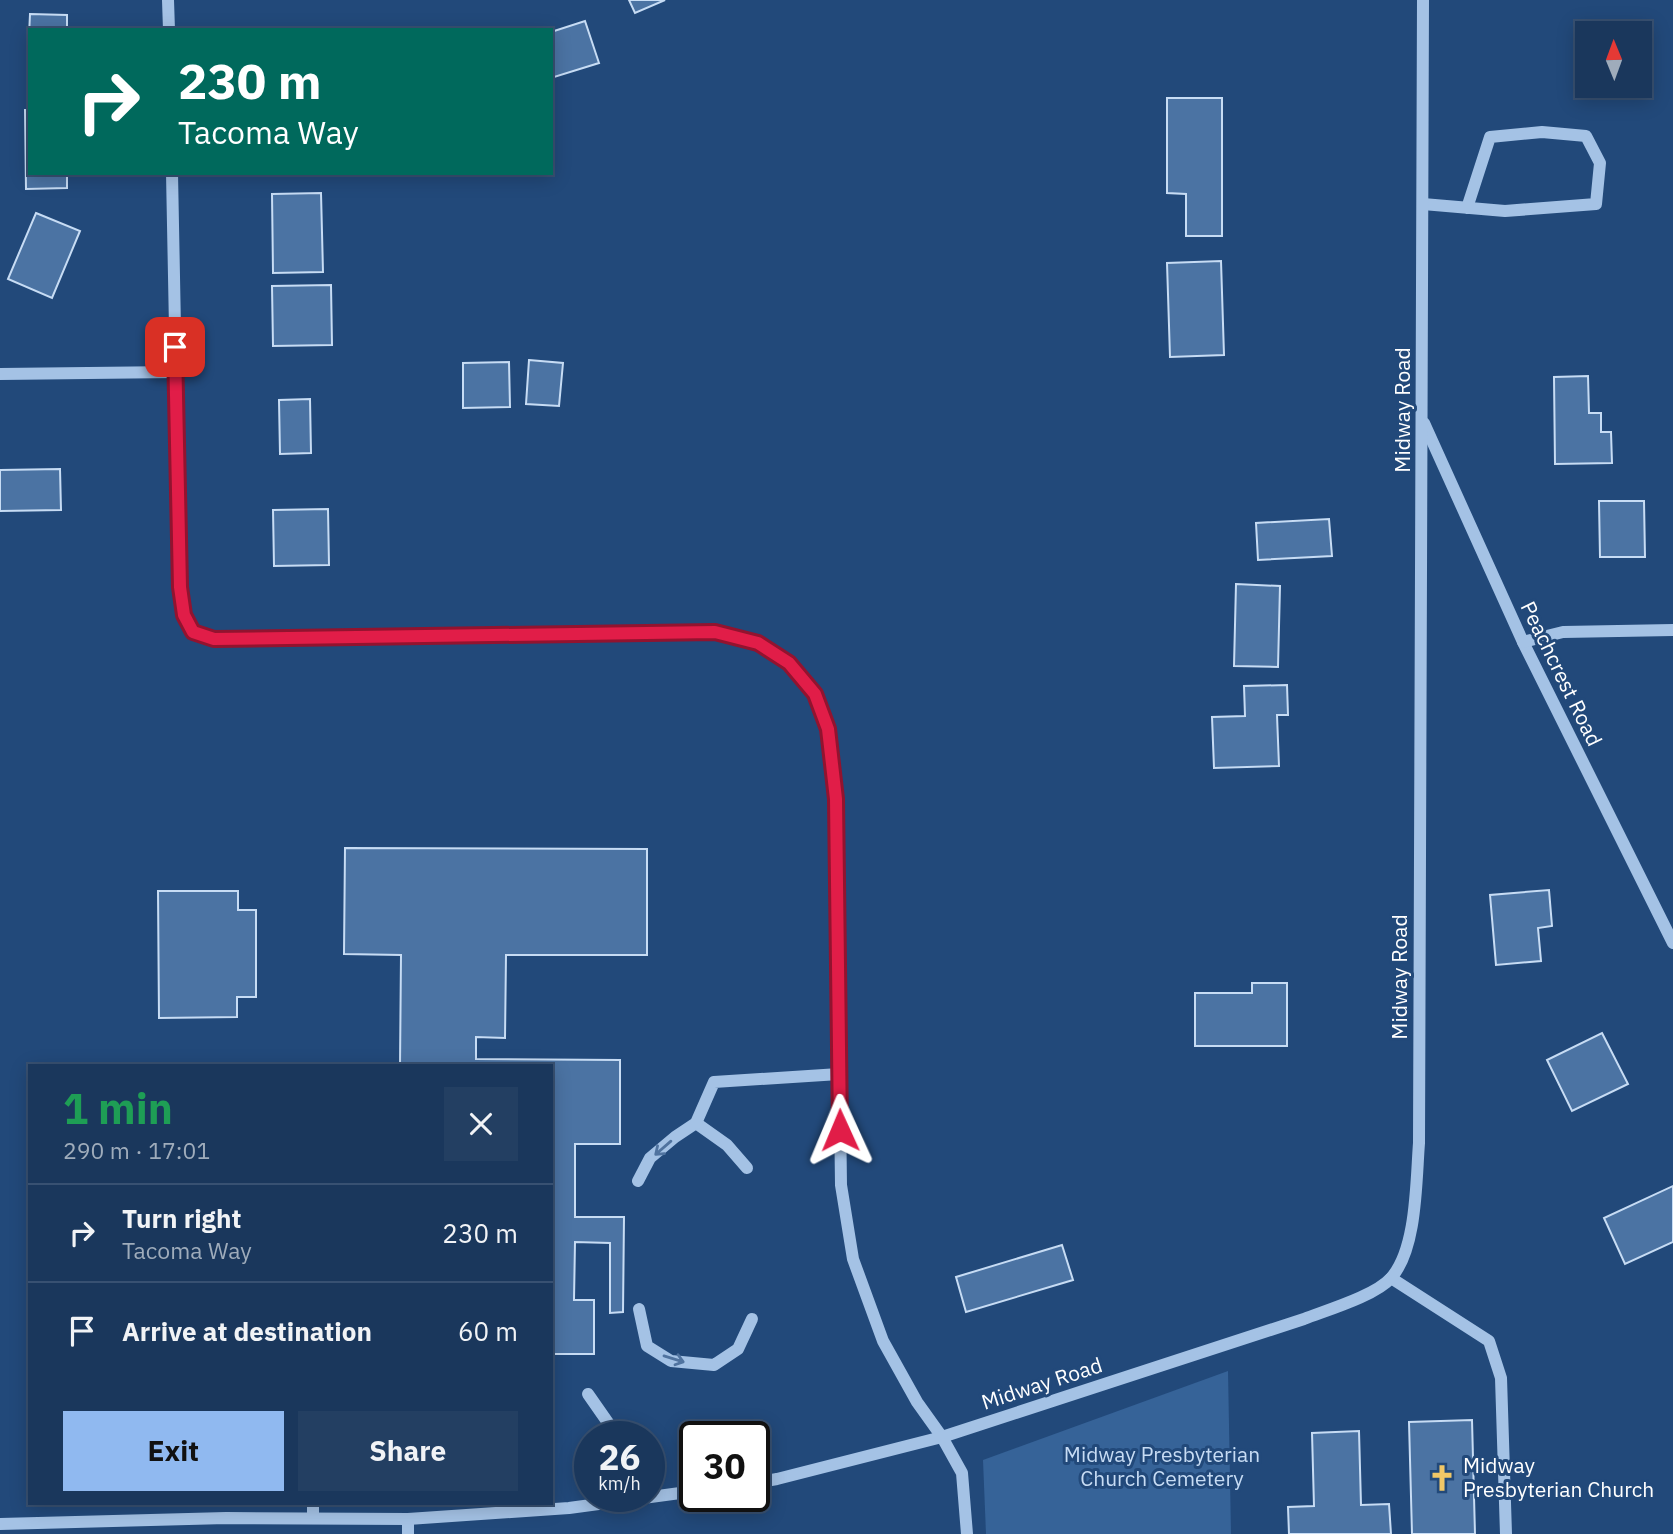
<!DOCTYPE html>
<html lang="en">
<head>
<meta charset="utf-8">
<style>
  :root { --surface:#1a375c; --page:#233f62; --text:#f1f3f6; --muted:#9facbb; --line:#385172; --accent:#90b9f0 }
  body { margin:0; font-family:"IBM Plex Sans",sans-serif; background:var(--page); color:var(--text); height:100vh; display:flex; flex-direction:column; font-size:26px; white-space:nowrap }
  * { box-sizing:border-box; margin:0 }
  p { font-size:23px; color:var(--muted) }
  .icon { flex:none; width:38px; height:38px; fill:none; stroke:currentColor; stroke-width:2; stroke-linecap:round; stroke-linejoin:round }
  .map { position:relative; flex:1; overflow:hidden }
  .drawer { position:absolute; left:28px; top:1064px; width:525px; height:441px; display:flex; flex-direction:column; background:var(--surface); border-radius:0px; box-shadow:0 4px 18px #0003,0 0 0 2px var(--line) }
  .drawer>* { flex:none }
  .hud { position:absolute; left:28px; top:28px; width:525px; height:147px; border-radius:0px; box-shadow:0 4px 18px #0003,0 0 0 2px var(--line); background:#00695c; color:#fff; overflow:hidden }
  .needle { width:46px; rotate:359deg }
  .fabs { position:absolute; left:1575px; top:21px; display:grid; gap:14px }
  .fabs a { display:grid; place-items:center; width:77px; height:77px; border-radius:0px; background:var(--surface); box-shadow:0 4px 18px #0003,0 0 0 2px var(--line); font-size:35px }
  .speed { position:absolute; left:574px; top:1421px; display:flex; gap:14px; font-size:35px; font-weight:700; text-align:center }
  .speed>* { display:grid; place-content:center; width:91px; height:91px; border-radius:50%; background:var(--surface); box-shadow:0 4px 18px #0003,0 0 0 2px var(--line); line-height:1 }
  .speed small { font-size:18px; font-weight:400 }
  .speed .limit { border:4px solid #111; border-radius:10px; background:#fff; color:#111 }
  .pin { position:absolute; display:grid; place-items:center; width:60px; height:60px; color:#fff; margin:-30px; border-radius:14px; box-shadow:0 4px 10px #0006 }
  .me { position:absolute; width:77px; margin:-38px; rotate:359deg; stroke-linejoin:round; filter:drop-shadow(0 0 5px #0008) }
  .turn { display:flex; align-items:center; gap:24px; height:147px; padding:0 35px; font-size:32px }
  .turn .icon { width:91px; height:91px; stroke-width:2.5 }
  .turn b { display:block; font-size:49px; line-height:60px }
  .round { display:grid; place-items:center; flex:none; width:74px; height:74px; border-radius:0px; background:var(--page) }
  .summary { display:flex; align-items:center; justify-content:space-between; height:119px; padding:0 35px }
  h1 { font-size:42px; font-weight:700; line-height:52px; color:#1e9e55 }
  .action { display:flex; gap:14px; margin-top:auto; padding:14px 35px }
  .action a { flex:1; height:80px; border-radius:0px; background:var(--accent); color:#111; font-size:28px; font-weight:700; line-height:80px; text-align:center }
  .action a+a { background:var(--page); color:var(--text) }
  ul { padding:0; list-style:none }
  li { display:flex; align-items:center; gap:21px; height:98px; padding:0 35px; border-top:2px solid var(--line) }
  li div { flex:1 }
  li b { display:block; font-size:26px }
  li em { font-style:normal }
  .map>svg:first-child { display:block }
  .green { fill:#366398 }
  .building { fill:#4b73a3; stroke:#c7dcf4; stroke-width:2 }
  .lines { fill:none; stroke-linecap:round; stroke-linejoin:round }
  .minor { stroke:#a4c2e5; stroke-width:12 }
  .oneway { stroke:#50739f }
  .route-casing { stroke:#92132f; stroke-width:18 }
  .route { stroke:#e11d48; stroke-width:12 }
  .labels { text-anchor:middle; stroke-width:6; stroke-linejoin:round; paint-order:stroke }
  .street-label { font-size:21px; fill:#fff; stroke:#22497a }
  .park-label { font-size:21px; fill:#c7dcf4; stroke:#22497a }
  .poi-label { font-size:21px; fill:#fff; stroke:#22497a; text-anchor:start }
</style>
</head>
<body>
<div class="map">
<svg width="1673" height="1534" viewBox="0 0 1673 1534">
  <rect width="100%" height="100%" fill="#22497a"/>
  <path class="green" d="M1228,1371L1231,1534H986L983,1460Z"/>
  <g class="building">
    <path d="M629,0H665L635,13Z"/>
    <path d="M30,14L67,15V30H30V58H28Z"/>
    <path d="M585,21L599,63L551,78V32Z"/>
    <path d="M1167,98H1222V236H1186V194L1167,193Z"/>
    <path d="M25,110H30V173H67V188L26,189Z"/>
    <path d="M321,193L323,272L273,273L272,194Z"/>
    <path d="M36,213L80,231L52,298L8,279Z"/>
    <path d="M1221,261L1224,355L1170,357L1167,263Z"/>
    <path d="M331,285L332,345L273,346L272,286Z"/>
    <path d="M529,360L563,363L559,406L526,404Z"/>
    <path d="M509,362L510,407L463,408V363Z"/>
    <path d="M1588,376L1589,413H1601V432H1611L1612,463L1555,464L1554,377Z"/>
    <path d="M310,399L311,453L280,454L279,400Z"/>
    <path d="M60,469L61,510L0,511V470Z"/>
    <path d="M1599,501H1644L1645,557H1600Z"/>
    <path d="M328,509L329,565L274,566L273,510Z"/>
    <path d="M1329,519L1332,556L1258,560L1256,523Z"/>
    <path d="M1236,584L1280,586L1278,667L1234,666Z"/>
    <path d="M1287,685L1288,715H1277L1279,766L1214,768L1212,717L1245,716L1244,686Z"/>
    <path d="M345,848L647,849V955H506L505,1038L476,1037V1059L620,1060V1144H575V1217H624L623,1312L610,1313V1243L575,1242L574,1300H594V1354H551V1066H400L401,955L344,954Z"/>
    <path d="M1549,890L1552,926L1538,928L1541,961L1496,965L1490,895Z"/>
    <path d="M158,891H238V910H256V997H237V1017L159,1018Z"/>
    <path d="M1252,983H1287V1046H1195V993H1252Z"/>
    <path d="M1602,1033L1628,1084L1572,1111L1547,1060Z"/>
    <path d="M1673,1186V1242L1625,1264L1604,1218Z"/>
    <path d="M1062,1245L1073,1280L966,1312L956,1277Z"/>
    <path d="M1472,1420L1475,1534H1412L1409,1422Z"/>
    <path d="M1359,1431L1361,1505L1389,1504L1391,1534H1289L1288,1507L1314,1506L1312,1433Z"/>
  </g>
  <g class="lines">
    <g class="minor">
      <path d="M168,0L169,30"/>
      <path d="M172,173L180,587L184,615L193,632L214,639L715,633L758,643L789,663L815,694L828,729L836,798L841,1185L853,1259L883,1341L917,1402L942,1437L962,1473L967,1534"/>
      <path d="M1423,204L1505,211L1596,204L1600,163L1586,136L1542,132L1490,137L1467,208"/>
      <path d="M0,374L176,372"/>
      <path d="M1424,423L1523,642L1673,943"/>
      <path d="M1523,642L1563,632L1673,630"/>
      <path d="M696,1123L727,1145L747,1168"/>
      <path d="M638,1181L650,1158L675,1137L696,1123L714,1082L839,1074"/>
      <path d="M1391,1278L1489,1341L1501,1378L1506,1534"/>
      <path d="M639,1309L647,1346L671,1361L714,1365L738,1349L752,1319"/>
      <path d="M588,1394L618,1437"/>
      <path d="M754,1483L777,1479L942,1437L1304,1319C1327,1310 1375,1296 1391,1278C1417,1249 1416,1181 1419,1143L1423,0"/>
      <path d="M313,1518V1503"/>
      <path d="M0,1524L226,1518L408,1519L569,1508L695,1491"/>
      <path d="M408,1534V1519"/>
    </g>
  </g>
  <defs><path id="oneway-shaft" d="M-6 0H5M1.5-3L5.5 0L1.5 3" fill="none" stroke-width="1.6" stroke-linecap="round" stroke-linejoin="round" transform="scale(1.75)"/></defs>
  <g class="oneway">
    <use href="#oneway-shaft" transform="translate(663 1148) rotate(139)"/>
    <use href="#oneway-shaft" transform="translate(674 1359) rotate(17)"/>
  </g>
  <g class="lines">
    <defs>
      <path id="route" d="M175,347L180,587L184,615L193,632L214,639L715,632L758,643L789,663L815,694L828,729L836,799L840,1130"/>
    </defs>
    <use href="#route" class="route-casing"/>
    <use href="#route" class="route"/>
  </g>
  <defs>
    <symbol id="church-bare" viewBox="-9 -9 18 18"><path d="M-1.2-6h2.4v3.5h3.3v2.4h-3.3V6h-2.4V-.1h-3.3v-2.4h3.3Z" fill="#f0c767" stroke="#22497a" stroke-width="2.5" paint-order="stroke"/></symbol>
  </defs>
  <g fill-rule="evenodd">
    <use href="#church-bare" x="1423" y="1459" width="38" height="38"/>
  </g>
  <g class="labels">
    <g class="street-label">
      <text transform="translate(1403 410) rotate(-90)" y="7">Midway Road</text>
      <text transform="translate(1561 674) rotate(64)" y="7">Peachcrest Road</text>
      <text transform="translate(1400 977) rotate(-90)" y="7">Midway Road</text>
      <text transform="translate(1042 1384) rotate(-18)" y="7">Midway Road</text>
    </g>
    <g class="park-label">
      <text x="1162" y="1462">Midway Presbyterian<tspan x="1162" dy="24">Church Cemetery</tspan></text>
    </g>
    <g class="poi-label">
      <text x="1463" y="1473">Midway<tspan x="1463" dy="24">Presbyterian Church</tspan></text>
    </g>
  </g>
</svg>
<div class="fabs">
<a><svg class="needle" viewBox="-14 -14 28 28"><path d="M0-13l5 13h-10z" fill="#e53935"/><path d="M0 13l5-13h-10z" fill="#9facbb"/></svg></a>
</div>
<div class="speed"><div>26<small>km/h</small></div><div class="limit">30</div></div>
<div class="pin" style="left:175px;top:347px;background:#d93025"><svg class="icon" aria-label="arrive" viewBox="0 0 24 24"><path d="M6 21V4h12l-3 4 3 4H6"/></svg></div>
<svg class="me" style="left:840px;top:1130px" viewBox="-20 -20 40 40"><path d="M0-17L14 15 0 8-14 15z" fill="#e11d48" stroke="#fff" stroke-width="4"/></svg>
<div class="hud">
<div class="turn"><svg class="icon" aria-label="right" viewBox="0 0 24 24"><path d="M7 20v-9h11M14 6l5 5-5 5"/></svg><div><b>230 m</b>Tacoma Way</div></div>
</div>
<section class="drawer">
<div class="summary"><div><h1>1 min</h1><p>290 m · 17:01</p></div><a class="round"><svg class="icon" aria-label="close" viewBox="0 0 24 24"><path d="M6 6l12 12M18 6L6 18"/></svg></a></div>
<ul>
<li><svg class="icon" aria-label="right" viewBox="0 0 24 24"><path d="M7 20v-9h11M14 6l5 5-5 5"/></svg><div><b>Turn right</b><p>Tacoma Way</p></div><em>230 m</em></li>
<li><svg class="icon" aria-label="arrive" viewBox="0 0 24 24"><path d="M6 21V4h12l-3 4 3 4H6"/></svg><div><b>Arrive at destination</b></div><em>60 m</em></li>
</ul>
<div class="action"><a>Exit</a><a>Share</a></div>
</section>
</div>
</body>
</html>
